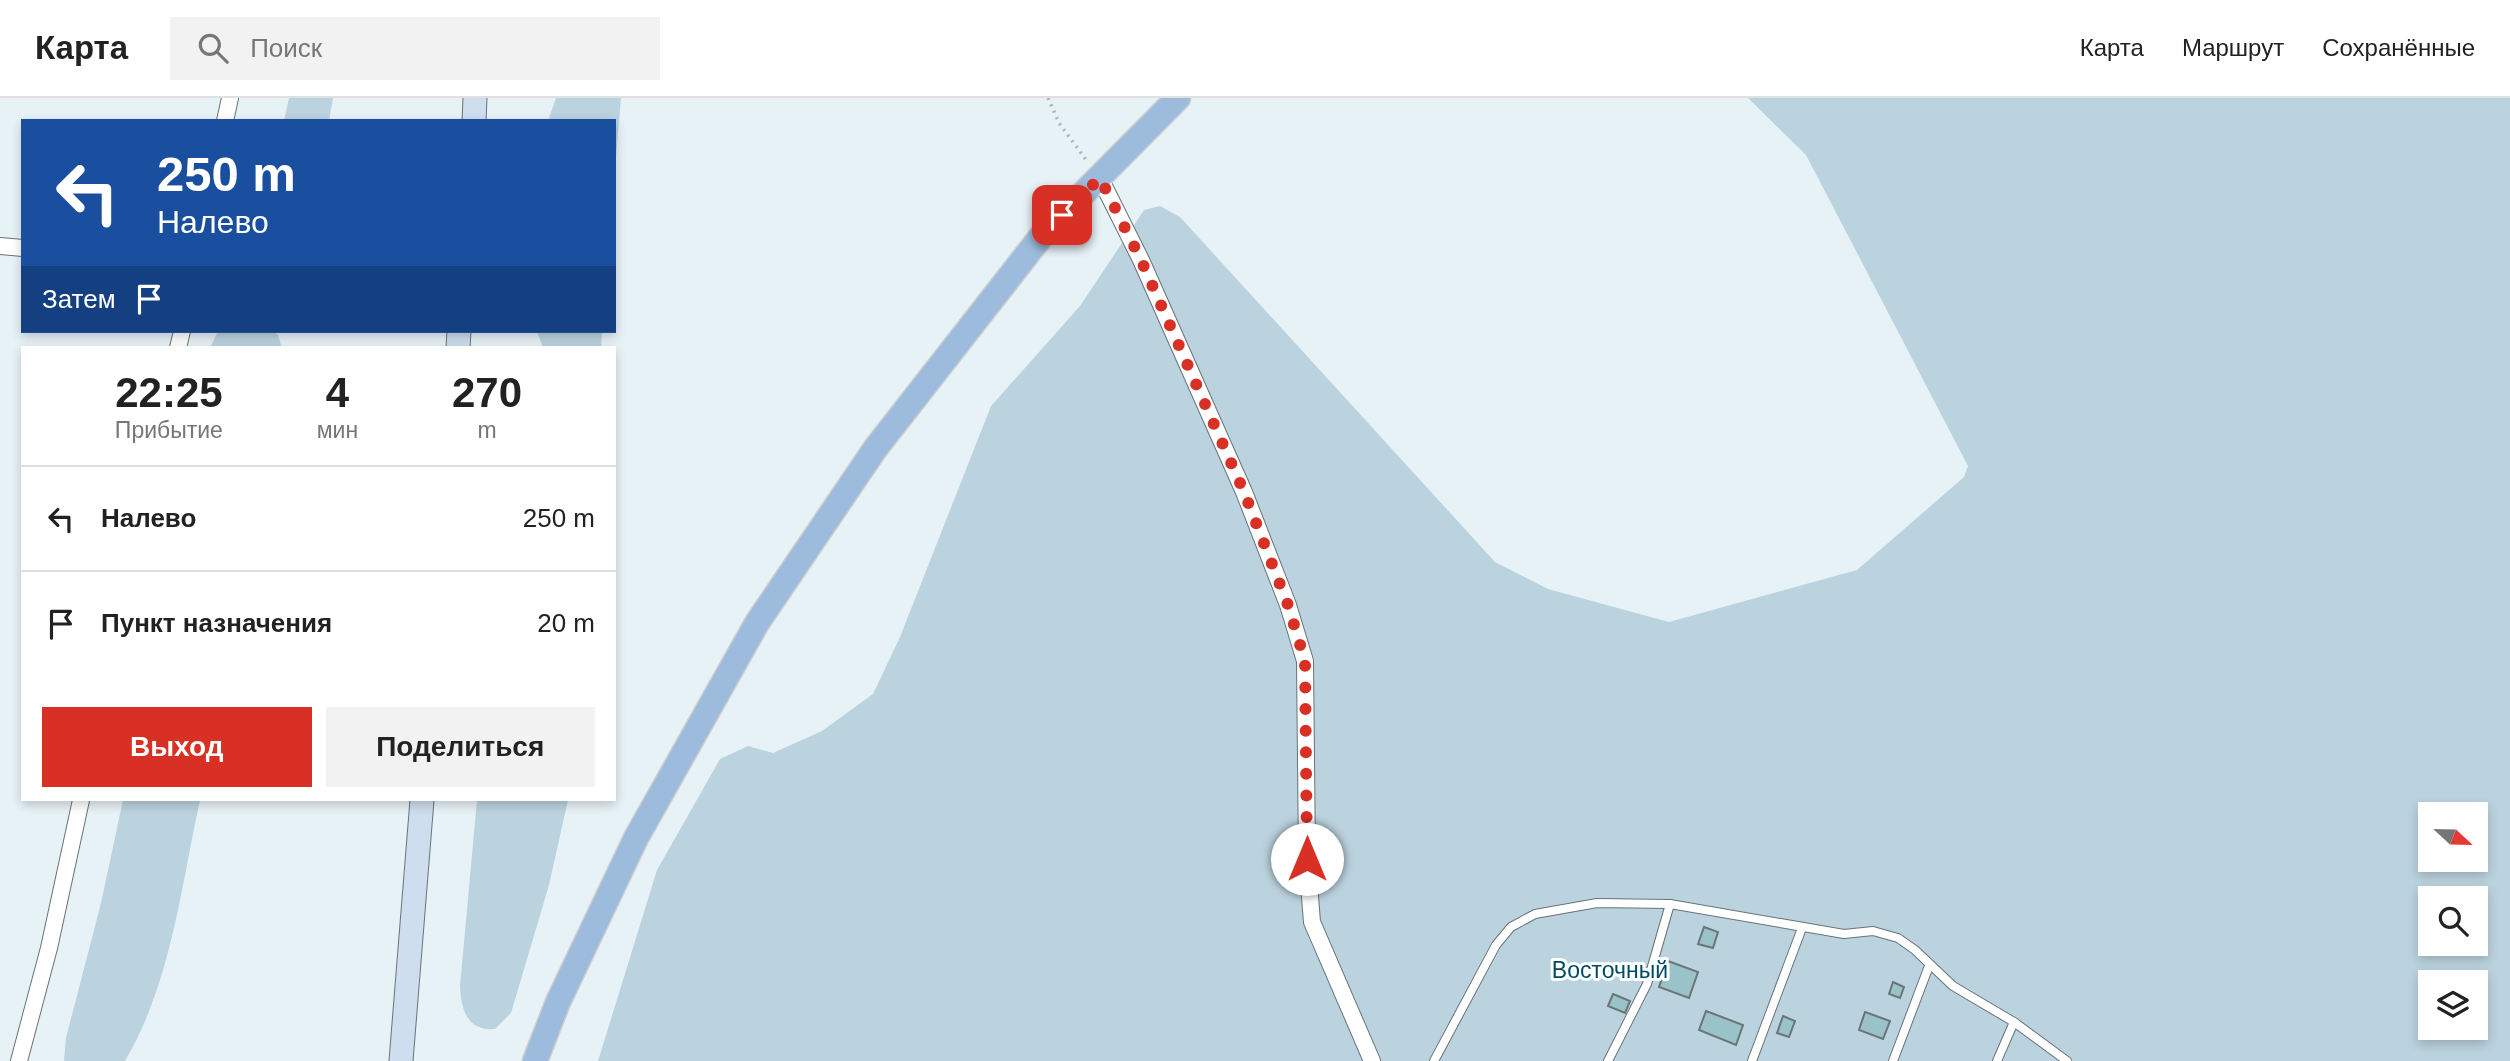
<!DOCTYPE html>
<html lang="ru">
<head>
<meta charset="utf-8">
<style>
  :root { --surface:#fff; --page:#f2f2f2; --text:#222; --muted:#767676; --line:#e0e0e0; --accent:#d93025 }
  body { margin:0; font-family:Helvetica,sans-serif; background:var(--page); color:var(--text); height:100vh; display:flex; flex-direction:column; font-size:26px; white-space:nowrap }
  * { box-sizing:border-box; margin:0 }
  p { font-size:23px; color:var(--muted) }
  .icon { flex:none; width:38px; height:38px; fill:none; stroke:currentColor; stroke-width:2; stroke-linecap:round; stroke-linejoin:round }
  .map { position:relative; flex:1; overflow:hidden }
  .panel { position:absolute; left:21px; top:248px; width:595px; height:455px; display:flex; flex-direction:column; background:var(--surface); border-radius:0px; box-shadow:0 4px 10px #0003 }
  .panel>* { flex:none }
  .banner { position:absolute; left:21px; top:21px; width:595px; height:214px; border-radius:0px; box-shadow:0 4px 10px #0003; background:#1a4fa0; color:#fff; overflow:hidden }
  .needle { width:46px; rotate:112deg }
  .fabs { position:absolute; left:2418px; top:704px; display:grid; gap:14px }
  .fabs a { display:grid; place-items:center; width:70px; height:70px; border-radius:0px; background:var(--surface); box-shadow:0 4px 10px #0003; font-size:35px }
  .pin { position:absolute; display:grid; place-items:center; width:60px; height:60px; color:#fff; margin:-30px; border-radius:14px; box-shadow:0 4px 10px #0006 }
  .me { position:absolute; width:77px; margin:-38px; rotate:0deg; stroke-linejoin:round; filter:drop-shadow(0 0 5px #0008) }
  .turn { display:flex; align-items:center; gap:24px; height:147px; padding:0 21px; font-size:32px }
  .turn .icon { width:91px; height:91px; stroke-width:2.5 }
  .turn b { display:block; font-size:49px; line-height:60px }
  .then { display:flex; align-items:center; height:66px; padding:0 21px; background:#0003; gap:14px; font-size:26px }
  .eta { display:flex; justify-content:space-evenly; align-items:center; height:119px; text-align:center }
  .eta b { font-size:42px; font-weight:600; line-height:49px }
  .button { display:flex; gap:14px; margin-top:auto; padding:14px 21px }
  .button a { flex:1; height:80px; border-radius:0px; background:var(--accent); color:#fff; font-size:28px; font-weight:600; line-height:80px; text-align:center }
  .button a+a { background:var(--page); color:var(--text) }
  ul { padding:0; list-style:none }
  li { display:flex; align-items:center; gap:21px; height:105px; padding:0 21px; border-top:2px solid var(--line) }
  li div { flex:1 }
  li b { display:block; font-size:26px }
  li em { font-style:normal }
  header { display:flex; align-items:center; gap:42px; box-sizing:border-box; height:98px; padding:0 35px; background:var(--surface); border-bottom:2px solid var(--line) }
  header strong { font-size:33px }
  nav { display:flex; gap:38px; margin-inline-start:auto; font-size:24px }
  .search { width:490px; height:63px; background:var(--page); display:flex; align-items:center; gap:18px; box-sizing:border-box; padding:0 24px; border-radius:0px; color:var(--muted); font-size:26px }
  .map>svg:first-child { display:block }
  .green { fill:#bbd3de; fill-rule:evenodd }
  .building { fill:#99c3c8; stroke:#6b7577; stroke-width:2 }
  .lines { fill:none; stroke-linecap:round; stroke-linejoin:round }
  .lane-casing { stroke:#697277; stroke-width:10 }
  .street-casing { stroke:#697277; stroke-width:18 }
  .secondary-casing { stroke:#697277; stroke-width:25 }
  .primary-casing { stroke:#cdcece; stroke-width:27 }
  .path { stroke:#acb4b8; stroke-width:3.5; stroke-dasharray:2 5; stroke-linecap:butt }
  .lane { stroke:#fff; stroke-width:8 }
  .street { stroke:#fff; stroke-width:16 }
  .secondary { stroke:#cedeee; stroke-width:23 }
  .primary { stroke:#9dbcdd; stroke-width:24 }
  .route { stroke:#d93025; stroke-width:12; stroke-dasharray:0 21.6 }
  .labels { text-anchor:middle; stroke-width:6; stroke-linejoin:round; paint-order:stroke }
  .park-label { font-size:23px; fill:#034b64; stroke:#fff }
</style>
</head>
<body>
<header>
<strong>Карта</strong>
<div class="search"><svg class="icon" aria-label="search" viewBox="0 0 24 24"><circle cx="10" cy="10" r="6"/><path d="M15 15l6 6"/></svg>Поиск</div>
<nav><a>Карта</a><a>Маршрут</a><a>Сохранённые</a></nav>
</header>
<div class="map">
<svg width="2510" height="963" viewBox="0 0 2510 963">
  <rect width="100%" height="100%" fill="#e7f2f7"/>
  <g class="green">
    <path d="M289,0H333L329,23H284Z"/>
    <path d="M556,0H621L614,82V23H548Z"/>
    <path d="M1748,0H2510V963H598L657,772L720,661L748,648L773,655L822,633L873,596L900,539L991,308L1080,208L1144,112L1160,108L1180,119L1495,464L1548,491L1669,524L1857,472L1964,379L1968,368L1806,57ZM2431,716H2476V761H2431ZM2431,800H2476V845H2431ZM2431,884H2476V929H2431Z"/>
    <path d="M218,233H273L278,237L282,250H210Z"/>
    <path d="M537,233H602L601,250H543Z"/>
    <path d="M123,702H200C181,789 171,885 125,963H64L66,940L101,805Z"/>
    <path d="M477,702H568L549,787L511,915L495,931C467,933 461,912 460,888Z"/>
  </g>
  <g class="building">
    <path d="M1704,829L1718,834L1713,850L1698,846Z"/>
    <path d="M1668,863L1698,874L1689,900L1659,889Z"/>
    <path d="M1893,884L1904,889L1900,900L1889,896Z"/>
    <path d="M1613,896L1630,903L1625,915L1608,908Z"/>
    <path d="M1706,913L1743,927L1736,947L1699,932Z"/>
    <path d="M1865,914L1890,923L1883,941L1859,932Z"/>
    <path d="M1783,918L1795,923L1789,939L1777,935Z"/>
  </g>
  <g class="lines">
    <defs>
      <g id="lane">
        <path d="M1434,963L1496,847L1511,829L1535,816L1597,805L1670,806L1844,836L1873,833L1898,840L1915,852L1953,888L2014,924L2067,963"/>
        <path d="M1608,963L1647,886L1670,806"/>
        <path d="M1752,963L1802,830"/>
        <path d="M1893,963L1929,868"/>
        <path d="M1997,963L2014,924"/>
      </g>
      <g id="street">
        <path d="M225,23L230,0"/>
        <path d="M1100,80L1141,162L1244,394L1288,507L1305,563L1307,761L1312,824L1372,963"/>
        <path d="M0,148L23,150"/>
        <path d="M178,250L182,233"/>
        <path d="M19,963L49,850L81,702"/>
      </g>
      <g id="secondary">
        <path d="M474,23L475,0"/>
        <path d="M458,250L459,233"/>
        <path d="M401,963L422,702"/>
      </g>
      <path id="primary" d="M535,963L558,904L636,740L757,525L875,351L1043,136L1178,0"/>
    </defs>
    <use href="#lane" class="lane-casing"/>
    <use href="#street" class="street-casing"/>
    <use href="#secondary" class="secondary-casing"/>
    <use href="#primary" class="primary-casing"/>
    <path class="path" d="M1048,0L1059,25L1087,63"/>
    <use href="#lane" class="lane"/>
    <use href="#street" class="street"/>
    <use href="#secondary" class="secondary"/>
    <use href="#primary" class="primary"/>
  </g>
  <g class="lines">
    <path class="route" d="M1062,117L1100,80L1141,162L1244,394L1288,507L1305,563L1307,761"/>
  </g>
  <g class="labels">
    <g class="park-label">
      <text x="1610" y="880">Восточный</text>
    </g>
  </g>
</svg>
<div class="fabs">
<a><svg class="needle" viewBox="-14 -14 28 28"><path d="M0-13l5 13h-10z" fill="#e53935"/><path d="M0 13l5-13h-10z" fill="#767676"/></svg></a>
<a><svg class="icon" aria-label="search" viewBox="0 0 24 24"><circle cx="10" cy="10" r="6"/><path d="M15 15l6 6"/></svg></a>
<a><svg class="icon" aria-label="layers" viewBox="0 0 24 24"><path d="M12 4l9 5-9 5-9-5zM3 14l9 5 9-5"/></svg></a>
</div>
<div class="pin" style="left:1062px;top:117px;background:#d93025"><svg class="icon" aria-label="arrive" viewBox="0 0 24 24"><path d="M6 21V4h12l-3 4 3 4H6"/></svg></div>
<svg class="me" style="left:1307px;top:761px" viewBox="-20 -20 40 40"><circle r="19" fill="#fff"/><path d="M0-13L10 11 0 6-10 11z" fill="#d93025"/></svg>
<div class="banner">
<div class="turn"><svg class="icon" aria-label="left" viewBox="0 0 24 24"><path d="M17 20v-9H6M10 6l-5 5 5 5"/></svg><div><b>250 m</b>Налево</div></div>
<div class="then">Затем<svg class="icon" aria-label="arrive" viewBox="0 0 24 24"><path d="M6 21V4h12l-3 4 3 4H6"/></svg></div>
</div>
<section class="panel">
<div class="eta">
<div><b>22:25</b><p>Прибытие</p></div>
<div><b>4</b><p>мин</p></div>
<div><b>270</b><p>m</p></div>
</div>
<ul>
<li><svg class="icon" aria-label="left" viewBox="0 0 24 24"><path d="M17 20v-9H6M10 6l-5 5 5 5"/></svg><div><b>Налево</b></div><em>250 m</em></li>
<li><svg class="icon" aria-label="arrive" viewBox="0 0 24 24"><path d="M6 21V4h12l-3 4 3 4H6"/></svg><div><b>Пункт назначения</b></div><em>20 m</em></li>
</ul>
<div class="button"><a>Выход</a><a>Поделиться</a></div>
</section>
</div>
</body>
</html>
